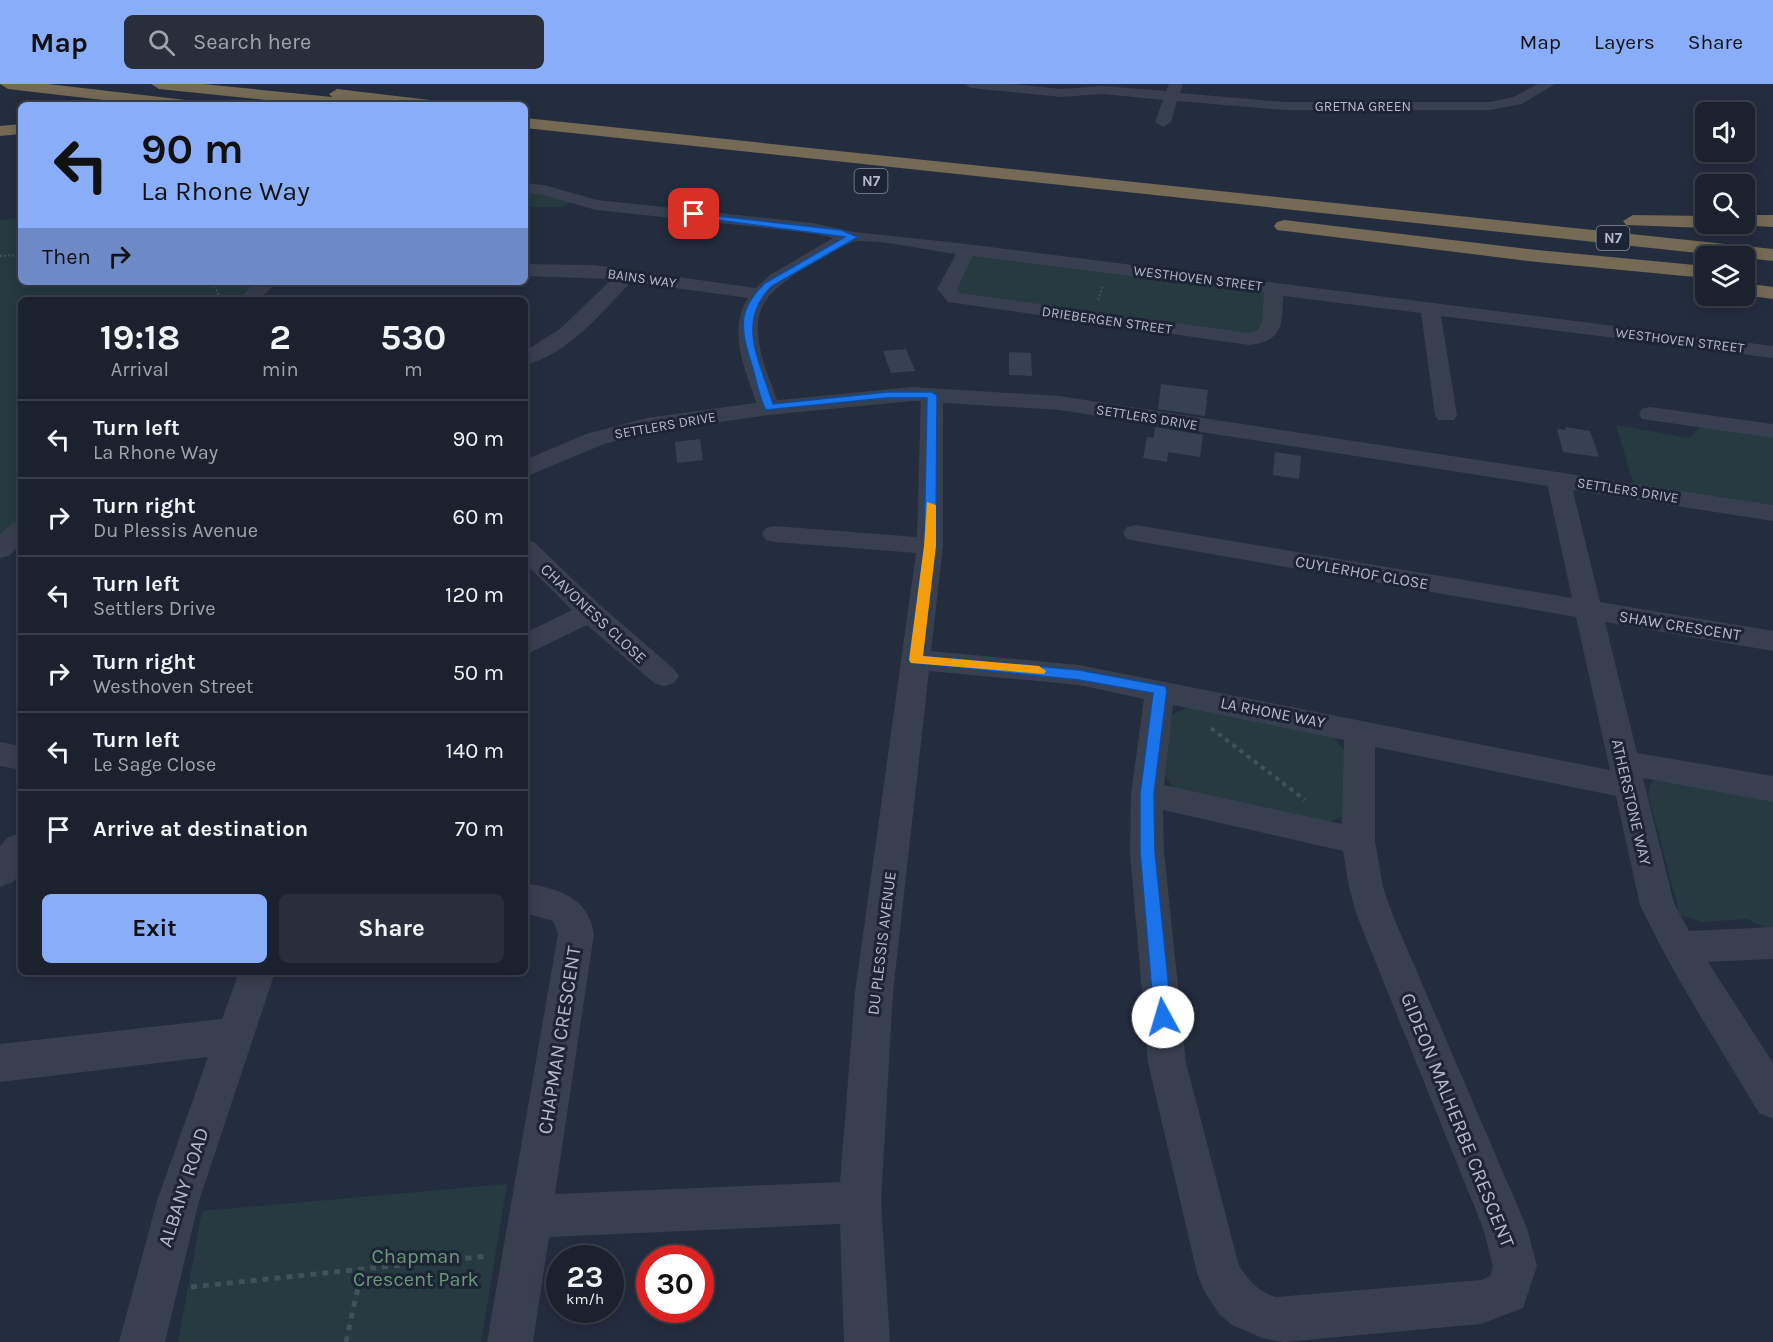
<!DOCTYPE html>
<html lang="en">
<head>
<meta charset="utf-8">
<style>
  :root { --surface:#1b222e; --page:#282f3a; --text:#f1f3f6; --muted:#a0a4aa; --line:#393f4a; --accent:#89adf9 }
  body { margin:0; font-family:Karla,sans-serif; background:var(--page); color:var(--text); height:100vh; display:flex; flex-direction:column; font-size:22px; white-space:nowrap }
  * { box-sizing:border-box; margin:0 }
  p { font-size:20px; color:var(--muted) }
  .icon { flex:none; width:33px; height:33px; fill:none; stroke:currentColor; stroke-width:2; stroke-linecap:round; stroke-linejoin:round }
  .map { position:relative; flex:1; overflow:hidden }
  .panel { position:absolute; left:18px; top:213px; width:510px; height:678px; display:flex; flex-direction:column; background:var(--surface); border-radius:9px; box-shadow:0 3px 15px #0003,0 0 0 2px var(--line) }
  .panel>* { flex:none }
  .hud { position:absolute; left:18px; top:18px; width:510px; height:183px; border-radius:9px; box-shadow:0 3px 15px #0003,0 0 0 2px var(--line); background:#89adf9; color:#111; overflow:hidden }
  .controls { position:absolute; left:1695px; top:18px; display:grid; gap:12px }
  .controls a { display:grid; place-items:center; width:60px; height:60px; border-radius:9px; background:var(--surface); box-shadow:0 3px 15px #0003,0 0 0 2px var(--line); font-size:30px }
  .speed { position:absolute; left:546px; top:1161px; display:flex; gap:12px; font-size:30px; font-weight:700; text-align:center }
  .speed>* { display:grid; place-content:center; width:78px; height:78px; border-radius:50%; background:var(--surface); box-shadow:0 3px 15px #0003,0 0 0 2px var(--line); line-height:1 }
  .speed small { font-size:15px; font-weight:400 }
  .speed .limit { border:9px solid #d22; background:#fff; color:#111 }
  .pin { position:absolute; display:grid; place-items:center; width:51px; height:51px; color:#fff; margin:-26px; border-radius:12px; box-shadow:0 3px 9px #0006 }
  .me { position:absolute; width:66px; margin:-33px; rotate:354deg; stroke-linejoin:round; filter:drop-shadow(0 0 4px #0008) }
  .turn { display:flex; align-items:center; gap:21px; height:126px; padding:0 24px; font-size:27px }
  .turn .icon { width:78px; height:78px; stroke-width:2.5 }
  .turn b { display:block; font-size:42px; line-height:51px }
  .then { display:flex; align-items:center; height:57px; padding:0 24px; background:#0003; gap:12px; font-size:22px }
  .eta { display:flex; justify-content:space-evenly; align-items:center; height:102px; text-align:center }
  .eta b { font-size:36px; font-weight:700; line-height:42px }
  .button { display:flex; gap:12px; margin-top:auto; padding:12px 24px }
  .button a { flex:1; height:69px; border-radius:9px; background:var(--accent); color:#111; font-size:24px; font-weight:700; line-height:69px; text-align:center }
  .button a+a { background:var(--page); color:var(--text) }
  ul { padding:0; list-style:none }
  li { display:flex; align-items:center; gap:18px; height:78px; padding:0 24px; border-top:2px solid var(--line) }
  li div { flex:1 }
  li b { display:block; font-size:22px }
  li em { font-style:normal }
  header { display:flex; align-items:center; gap:36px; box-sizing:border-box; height:84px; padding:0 30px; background:var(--accent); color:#111 }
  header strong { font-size:28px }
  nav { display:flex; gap:33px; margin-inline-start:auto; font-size:21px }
  .search { width:420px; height:54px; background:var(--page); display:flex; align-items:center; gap:15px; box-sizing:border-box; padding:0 21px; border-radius:9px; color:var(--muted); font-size:22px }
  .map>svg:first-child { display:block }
  .green { fill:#263a3f }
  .building { fill:#364154 }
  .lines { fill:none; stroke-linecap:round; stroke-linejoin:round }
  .path-far2 { stroke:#3f5357; stroke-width:2; stroke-dasharray:2 2; stroke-linecap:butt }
  .path-far1 { stroke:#3f5357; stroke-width:4; stroke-dasharray:4.5 4.5; stroke-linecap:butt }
  .path { stroke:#3f5357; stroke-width:5; stroke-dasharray:6 6; stroke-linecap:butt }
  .minor { fill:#383f4e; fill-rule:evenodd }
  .tertiary { fill:#383f4e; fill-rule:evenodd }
  .motorway { fill:#746a55; fill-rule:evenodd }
  .route { fill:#1a73e8; stroke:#114b97; stroke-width:1.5 }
  .slow { fill:#f59e0b }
  .labels { text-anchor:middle; stroke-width:6; stroke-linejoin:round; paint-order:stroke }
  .far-street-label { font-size:14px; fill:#b3bac9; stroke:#1d2433 }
  .shield { fill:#1d2433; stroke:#868d9c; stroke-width:1.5 }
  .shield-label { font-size:15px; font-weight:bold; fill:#b3bac9 }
  .street-label { font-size:16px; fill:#b3bac9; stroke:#1d2433 }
  .near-street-label { font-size:20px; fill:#b3bac9; stroke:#1d2433 }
  .near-park-label { font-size:20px; fill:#6a9a78; stroke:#1d2433 }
</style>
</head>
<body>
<header>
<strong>Map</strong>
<div class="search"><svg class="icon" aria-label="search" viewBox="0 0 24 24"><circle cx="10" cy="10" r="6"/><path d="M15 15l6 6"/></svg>Search here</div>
<nav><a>Map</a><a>Layers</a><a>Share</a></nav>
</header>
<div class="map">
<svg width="1773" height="1258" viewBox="0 0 1773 1258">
  <rect width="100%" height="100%" fill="#242d3e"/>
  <g class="green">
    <path d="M525,107L540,108L571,118L561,123H525Z"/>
    <path d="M21,134V198H259L241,216H21V436L0,457V136Z"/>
    <path d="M977,171L1262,208L1266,212L1262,245L1250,251L960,211L954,205L972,173Z"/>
    <path d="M1616,341L1690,354L1701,341L1773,351V424L1634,401Z"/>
    <path d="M1191,622L1333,653L1346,668L1344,731L1327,740L1175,706L1163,688L1172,631Z"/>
    <path d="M1655,696L1773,714V847L1747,835L1702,838L1680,831L1648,710L1650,700Z"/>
    <path d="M507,1100L481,1258H178L202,1127Z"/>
  </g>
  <g class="building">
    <path d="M906,265L915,287L891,289L883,267Z"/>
    <path d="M1009,268L1031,269L1032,292L1009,291Z"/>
    <path d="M1161,300L1208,306L1205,332L1158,325Z"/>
    <path d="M1155,343L1203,351L1200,373L1168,368L1167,378L1143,374L1147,353L1154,354Z"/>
    <path d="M1565,343L1590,347L1599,373L1563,368L1557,345L1566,346Z"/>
    <path d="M700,355L703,376L677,379L675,358Z"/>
    <path d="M1275,368L1301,372L1299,395L1273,391Z"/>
  </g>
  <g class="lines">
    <g class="path-far2">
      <path d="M0,172L21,171"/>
      <path d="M213,198L221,216"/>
      <path d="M1098,216L1103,201"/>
    </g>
    <path class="path-far1" d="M1211,644L1305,716"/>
    <g class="path">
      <path d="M191,1203L488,1172"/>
      <path d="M346,1258L362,1185"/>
    </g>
    <g class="minor">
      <path d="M964,0H1013L1061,5L1103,2L1166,7L1169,0H1183L1180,9L1284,18H1490L1513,13L1538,0H1555L1522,20L1490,26H1284L1177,17L1171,38L1163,43L1155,38L1163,16L1103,10L1061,13L971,4Z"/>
      <path d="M525,99L544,101L597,116L813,139L854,148L967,160L1773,262V274L1441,232L1457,331L1454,336H1438L1435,331L1421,229L1283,212C1283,240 1282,258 1249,261L948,218L937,205L956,170C926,166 889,157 860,157C839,158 779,198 767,215C762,222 758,231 758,240C756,268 772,299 780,324L777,329H761L758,324C747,289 726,249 748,214L631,198C601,229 569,270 525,281V267L560,245L612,195L525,192V180L594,181L756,204L770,191L833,154L813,149L596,126L543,111L525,109ZM973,172L1264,209L1262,238L1258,246L1249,249L960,209L957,205Z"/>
      <path d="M256,198H277L259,216H238Z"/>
      <path d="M932,304L940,306L943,311V462L931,567L1079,581L1610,686L1576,533L1136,457L1127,455L1123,449L1127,443L1136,441L1572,514L1546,395L1549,390L1558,388L1567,390L1570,395L1600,518L1773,547V567L1605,538L1637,669L1773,692V718L1643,694L1674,819L1689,847L1773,843V875L1708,878L1773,979V1035L1759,1029C1718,960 1674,893 1640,821L1616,712L1375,663V757L1383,803L1393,832L1527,1144L1537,1182L1523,1224L1481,1240L1284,1258L1265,1255L1232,1241L1219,1230L1203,1205L1197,1189L1148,979L1130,768L1131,710L1144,615L1079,601L929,587L893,908L881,1118L890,1258H844L840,1140L549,1153L533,1258H487L558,850L553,837L525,829V799C558,805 588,812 594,850L555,1110L840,1098L855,908L916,469L775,458L766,456L762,450L766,444L775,442L917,453L921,311L924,306ZM1173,621L1344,656L1342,740L1164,701ZM1163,726L1343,767L1349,803L1357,832L1483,1144L1493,1182L1490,1192L1481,1196L1276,1213C1259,1208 1249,1197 1239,1182L1186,979L1164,768Z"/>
      <path d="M1650,323L1773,340V354L1642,335L1639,330L1642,325Z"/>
      <path d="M21,437V460L9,472L0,474V451L12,439Z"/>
      <path d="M525,456L534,458L600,521L674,585L679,592L674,599L664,602L654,599L587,541L525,571V549L572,526L525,479Z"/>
      <path d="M0,658L21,662V686L0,682Z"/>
      <path d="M239,888H275L199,1117L165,1258H119L157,1117L208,973L0,998V960L222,935Z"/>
    </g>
    <g class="tertiary">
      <path d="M912,303L1059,312L1773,421V437L1059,326L912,317L769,331L649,348L604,360L525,393V376L586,350L647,334L769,317Z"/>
      <path d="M21,749V789L13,798L0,803V762L8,753Z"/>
    </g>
    <g class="motorway">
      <path d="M0,0H48L186,16L194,21H146L8,5Z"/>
      <path d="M151,0H203L332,13L329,10L337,5L430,16L438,21L364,18L366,21H313L159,5Z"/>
      <path d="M525,34L1773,165V177L525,44Z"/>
      <path d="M21,40V50L0,52V42Z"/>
      <path d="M1633,131L1706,132V140H1715L1706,144L1626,141L1623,137Z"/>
      <path d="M1744,131H1773V143L1737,141L1744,140Z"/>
      <path d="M1284,136L1537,166L1706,182V194L1537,178L1277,146L1274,142L1277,138Z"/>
      <path d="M1744,199L1773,203V215L1744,211Z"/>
    </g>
  </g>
  <path class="route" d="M691,129L841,146L858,153L772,202C735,238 761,279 773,320L887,308H932L937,311L936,462L923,572L1079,586L1165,602L1167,606L1154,710L1155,768L1172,933L1169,939L1163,941L1157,939L1154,933L1140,768V710L1153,609L1079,596L911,579L909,576L924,462L927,314H887L766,326C759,314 757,298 753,285C742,248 734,229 765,199L845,153L694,133Z"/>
  <path class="slow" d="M927,418L936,421V462L923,572L1039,582L1046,587L1044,590L911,579L909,576L924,462Z"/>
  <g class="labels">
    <g class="far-street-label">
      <text x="1363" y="27">GRETNA GREEN</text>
      <text transform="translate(642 194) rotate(8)" y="5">BAINS WAY</text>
      <text transform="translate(1198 194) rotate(7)" y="5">WESTHOVEN STREET</text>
      <text transform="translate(1107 236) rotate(8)" y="5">DRIEBERGEN STREET</text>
      <text transform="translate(1680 256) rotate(7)" y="5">WESTHOVEN STREET</text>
      <text transform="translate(1147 333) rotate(9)" y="5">SETTLERS DRIVE</text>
      <text transform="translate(665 341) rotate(-10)" y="5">SETTLERS DRIVE</text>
      <text transform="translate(1628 406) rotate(9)" y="5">SETTLERS DRIVE</text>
    </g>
    <g class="shield">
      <rect x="854.5" y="85" width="33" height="24" rx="4.5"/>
      <rect x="1596.5" y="142" width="33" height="24" rx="4.5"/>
    </g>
    <g class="shield-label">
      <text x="871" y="102">N7</text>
      <text x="1613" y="159">N7</text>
    </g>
    <g class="street-label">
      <text transform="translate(1362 488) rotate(10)" y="6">CUYLERHOF CLOSE</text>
      <text transform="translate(594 529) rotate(43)" y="6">CHAVONESS CLOSE</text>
      <text transform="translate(1680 541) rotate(9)" y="6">SHAW CRESCENT</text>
      <text transform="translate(1273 628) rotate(11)" y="6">LA RHONE WAY</text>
      <text transform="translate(1632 718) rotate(77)" y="6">ATHERSTONE WAY</text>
      <text transform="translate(881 859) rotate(-83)" y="6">DU PLESSIS AVENUE</text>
    </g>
    <g class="near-street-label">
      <text transform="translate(559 956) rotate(-81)" y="7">CHAPMAN CRESCENT</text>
      <text transform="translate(1458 1036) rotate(68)" y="7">GIDEON MALHERBE CRESCENT</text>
      <text transform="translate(183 1103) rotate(-72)" y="7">ALBANY ROAD</text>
    </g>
    <g class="near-park-label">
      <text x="416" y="1179">Chapman<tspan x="416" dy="23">Crescent Park</tspan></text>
    </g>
  </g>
</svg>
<div class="controls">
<a><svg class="icon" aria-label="sound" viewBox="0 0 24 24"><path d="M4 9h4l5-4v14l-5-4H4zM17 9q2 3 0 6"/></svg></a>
<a><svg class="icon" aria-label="search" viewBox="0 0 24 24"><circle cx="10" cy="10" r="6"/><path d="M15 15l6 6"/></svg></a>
<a><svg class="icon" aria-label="layers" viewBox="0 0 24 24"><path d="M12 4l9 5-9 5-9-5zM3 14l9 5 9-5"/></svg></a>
</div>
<div class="speed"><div>23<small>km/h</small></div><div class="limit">30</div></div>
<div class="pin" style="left:694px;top:130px;background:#d93025"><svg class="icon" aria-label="arrive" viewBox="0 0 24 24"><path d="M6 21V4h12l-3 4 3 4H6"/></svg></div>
<svg class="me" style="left:1163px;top:933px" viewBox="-20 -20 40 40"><circle r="19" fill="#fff"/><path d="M0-13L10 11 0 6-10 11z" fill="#1a73e8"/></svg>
<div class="hud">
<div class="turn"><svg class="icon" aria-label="left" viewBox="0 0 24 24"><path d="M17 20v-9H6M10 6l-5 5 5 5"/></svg><div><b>90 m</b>La Rhone Way</div></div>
<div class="then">Then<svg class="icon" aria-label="right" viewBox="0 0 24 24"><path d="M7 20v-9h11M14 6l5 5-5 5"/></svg></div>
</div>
<section class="panel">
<div class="eta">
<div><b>19:18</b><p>Arrival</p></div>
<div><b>2</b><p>min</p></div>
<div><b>530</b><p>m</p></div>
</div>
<ul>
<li><svg class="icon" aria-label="left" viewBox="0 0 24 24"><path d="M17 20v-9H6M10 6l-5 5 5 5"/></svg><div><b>Turn left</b><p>La Rhone Way</p></div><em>90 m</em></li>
<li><svg class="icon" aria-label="right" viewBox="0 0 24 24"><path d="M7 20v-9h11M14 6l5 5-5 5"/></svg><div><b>Turn right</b><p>Du Plessis Avenue</p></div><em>60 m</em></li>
<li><svg class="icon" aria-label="left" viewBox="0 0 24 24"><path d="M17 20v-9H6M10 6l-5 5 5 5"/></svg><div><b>Turn left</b><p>Settlers Drive</p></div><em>120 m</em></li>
<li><svg class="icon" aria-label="right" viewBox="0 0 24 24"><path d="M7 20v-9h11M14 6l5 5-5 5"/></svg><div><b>Turn right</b><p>Westhoven Street</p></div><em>50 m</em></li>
<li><svg class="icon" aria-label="left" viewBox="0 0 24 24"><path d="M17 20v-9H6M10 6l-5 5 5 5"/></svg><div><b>Turn left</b><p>Le Sage Close</p></div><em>140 m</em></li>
<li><svg class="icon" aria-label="arrive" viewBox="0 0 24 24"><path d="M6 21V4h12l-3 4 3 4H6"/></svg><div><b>Arrive at destination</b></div><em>70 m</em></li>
</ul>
<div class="button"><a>Exit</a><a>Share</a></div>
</section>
</div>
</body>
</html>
